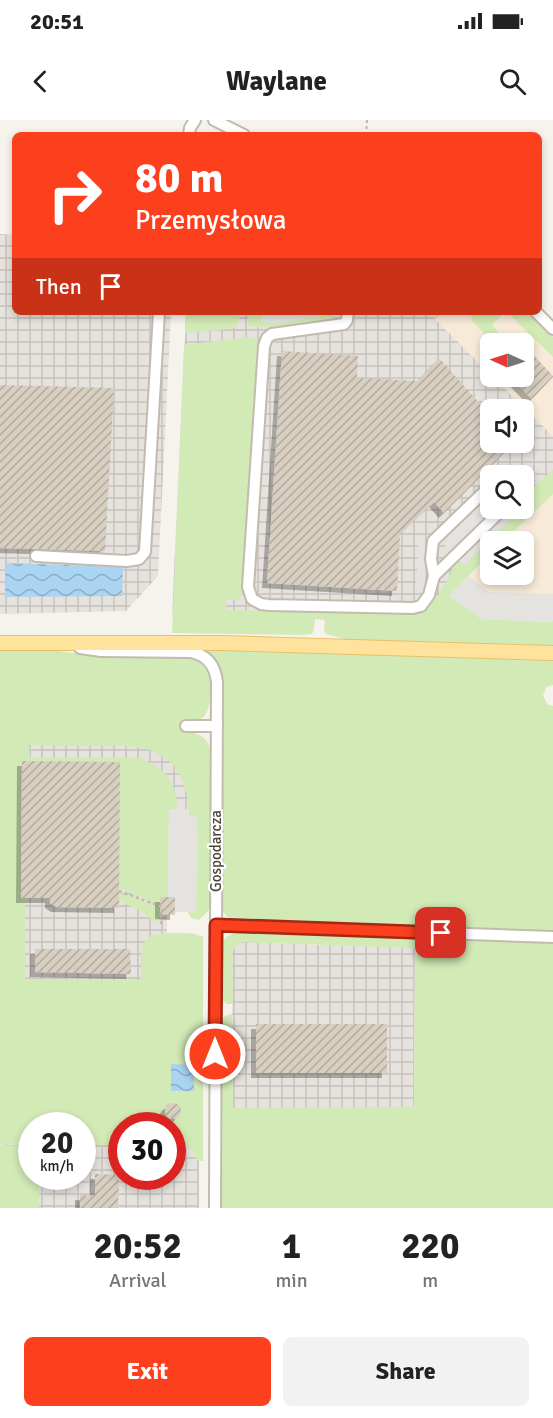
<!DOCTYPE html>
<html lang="en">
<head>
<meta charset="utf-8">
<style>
  :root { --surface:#fff; --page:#f2f2f2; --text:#222; --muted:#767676; --accent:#fc3f1d }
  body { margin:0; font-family:Signika,sans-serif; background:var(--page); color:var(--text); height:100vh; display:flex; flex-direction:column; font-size:22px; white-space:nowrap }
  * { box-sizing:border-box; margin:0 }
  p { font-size:20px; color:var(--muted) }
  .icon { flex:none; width:33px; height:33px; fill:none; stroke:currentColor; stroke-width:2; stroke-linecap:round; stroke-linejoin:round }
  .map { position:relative; height:1088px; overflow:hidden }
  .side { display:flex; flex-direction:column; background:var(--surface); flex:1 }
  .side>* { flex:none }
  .top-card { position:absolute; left:12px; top:12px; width:530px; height:183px; border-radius:9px; box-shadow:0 3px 9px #0003; background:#fc3f1d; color:#fff; overflow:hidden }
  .needle { width:39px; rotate:273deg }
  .fabs { position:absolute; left:480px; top:213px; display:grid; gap:12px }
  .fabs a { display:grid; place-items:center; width:54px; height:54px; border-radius:9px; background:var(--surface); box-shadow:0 3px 9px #0003; font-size:30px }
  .speed { position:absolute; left:18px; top:992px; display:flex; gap:12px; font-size:30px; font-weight:700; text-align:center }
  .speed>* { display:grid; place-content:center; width:78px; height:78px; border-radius:50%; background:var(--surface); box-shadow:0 3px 9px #0003; line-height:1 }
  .speed small { font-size:15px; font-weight:400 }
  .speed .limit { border:9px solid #d22; background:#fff; color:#111 }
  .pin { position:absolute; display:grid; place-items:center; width:51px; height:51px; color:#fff; margin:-26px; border-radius:12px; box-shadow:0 3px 9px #0006 }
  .me { position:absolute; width:66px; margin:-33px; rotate:0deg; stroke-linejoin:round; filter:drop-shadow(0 0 4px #0008) }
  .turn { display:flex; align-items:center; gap:21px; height:126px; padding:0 24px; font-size:27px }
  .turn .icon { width:78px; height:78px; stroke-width:2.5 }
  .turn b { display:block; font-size:42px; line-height:51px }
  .then { display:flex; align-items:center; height:57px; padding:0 24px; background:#0003; gap:12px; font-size:22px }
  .eta { display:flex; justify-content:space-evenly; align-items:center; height:102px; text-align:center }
  .eta b { font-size:36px; font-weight:800; line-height:42px }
  .action { display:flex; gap:12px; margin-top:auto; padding:12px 24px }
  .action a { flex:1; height:69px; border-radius:9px; background:var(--accent); color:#fff; font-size:24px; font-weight:800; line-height:69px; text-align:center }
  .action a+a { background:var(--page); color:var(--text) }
  .status { display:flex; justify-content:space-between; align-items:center; height:42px; padding:0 30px; background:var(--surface); direction:ltr }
  .status svg { height:16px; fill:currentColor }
  header { display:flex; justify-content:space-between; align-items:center; height:78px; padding:0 24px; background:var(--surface); font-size:27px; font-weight:800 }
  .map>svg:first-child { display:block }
  .commercial { fill:#f7ead8 }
  .industrial { fill:url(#industrial-grid); fill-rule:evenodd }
  .grass { fill:#d2eab5 }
  .parking { fill:#e5e3e0 }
  .water { fill:url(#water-waves) }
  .building { fill:url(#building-hatch); filter:url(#shadow) }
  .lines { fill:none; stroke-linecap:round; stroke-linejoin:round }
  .minor-casing { stroke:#c2bbae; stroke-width:14 }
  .major-casing { stroke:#e6c16a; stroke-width:16 }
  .path { stroke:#c4b79f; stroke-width:2; stroke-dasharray:3 3; stroke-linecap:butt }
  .minor { stroke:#fff; stroke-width:10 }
  .major { stroke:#ffe39c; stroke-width:14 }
  .route-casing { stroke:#a42913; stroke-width:15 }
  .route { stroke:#fc3f1d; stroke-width:10 }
  .labels { text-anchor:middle; stroke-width:4.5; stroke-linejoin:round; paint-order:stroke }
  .street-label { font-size:15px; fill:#4b4439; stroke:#fff }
</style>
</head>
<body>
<div class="status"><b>20:51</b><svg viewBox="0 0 49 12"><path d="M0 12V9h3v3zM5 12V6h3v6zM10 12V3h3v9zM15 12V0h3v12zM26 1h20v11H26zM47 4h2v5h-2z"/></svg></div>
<header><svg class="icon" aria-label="back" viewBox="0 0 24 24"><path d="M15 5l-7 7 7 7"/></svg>Waylane<svg class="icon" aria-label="search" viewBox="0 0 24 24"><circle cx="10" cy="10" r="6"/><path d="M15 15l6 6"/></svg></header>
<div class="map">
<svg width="553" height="1088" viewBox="0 0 553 1088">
  <defs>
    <pattern id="industrial-grid" width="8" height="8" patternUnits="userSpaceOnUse" patternTransform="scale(1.5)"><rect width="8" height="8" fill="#e6e2dd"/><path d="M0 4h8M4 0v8" fill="none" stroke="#c7c3be"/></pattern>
    <pattern id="water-waves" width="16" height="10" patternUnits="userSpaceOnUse" patternTransform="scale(1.5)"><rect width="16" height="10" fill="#a9d4f2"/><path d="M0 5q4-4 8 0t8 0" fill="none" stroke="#8caec5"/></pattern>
    <pattern id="building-hatch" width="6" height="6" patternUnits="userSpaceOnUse" patternTransform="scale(1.5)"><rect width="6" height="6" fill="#d8cfc1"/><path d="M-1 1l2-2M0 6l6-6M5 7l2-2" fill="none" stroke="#b1aa9e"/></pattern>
    <filter id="shadow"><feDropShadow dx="-5" dy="5" stdDeviation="0" flood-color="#0004"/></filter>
  </defs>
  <rect width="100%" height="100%" fill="#f6f3ec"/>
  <g class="commercial">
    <path d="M443,192H510L553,234V316L493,257L524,256V224H490V254L435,199Z"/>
    <path d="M553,369V515L411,511L490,431V454H524V422L500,421Z"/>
  </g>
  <g class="industrial">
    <path d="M0,114L15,115V192H171L158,456L126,491L0,494Z"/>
    <path d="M186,192H443L435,199L490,254V256L493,257L553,316V369L490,422L411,511L348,497L172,495ZM490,290H524V322H490ZM490,356H524V388H490Z"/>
    <path d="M0,619L135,621L179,642L200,689L168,690L167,777V813L200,823L199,1088H0ZM32,1005H82V1056H32ZM122,1005H172V1056H122Z"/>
    <path d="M241,822L415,828L414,988H232V830Z"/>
  </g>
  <g class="grass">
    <path d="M186,192H239V200L236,207L231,209L185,213Z"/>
    <path d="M249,192L262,194L261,202L323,196V192H332V199L330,201L278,208L248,206Z"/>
    <path d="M471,192H505L492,205L508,223H493L472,201Z"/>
    <path d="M507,192H529L546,208L553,217V237Z"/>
    <path d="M247,217L254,218L258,221L242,476L238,480H226V490L417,493C438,484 448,458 458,439L464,445L510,400L505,395L512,389L524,388V377L553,349V374L504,421L490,422V434L449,476L481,499L553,502V528L388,522L344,519L326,514L324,510L325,500L315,499L314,510L312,514L303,515L172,513L184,225Z"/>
    <path d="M0,529H43L90,535L195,537C200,540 204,542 206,547C213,558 213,590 202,598C198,601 193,601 188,602L187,611C198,614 207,616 210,629V789L199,800L191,798L188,792H196L197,697H189C189,664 176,634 141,628C127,625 112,626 99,626C76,626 53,626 29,625L30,638H138C163,645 178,662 177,689L169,690L168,777H160V785L119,769L25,642V859L141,860C143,829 133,813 175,813C185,813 194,812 203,817V1041H199L196,1039V1034L192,1033V1029H189V1027H173L172,1005H122L121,1025H83L82,1005H32L31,1025L0,1024Z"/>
    <path d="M206,529L553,539V565L546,567L543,576L548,585L553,586V811L239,801C227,798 224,796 221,784V555L216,541Z"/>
    <path d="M119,773L160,787L159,802L149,798L143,792L119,781Z"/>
    <path d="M236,812L553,821V1088H220V904C222,897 225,895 232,894L233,988L414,987L415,828L241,822L232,830L233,884H227L221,879L220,826C223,819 228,815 236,812Z"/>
    <path d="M0,1025L31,1026L32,1056H39V1088H0Z"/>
  </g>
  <g class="parking">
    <path d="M253,192H323V196L278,203L261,202V194L253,193Z"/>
    <path d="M484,379L490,386V388L495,390L451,432L440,421Z"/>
    <path d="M505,395L510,400L464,445L458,439Z"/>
    <path d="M418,425H427L424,473H416Z"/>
    <path d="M469,456L488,472L553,474V502L481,499L449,476Z"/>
    <path d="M169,689H189V696L197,697L196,792H175V777H168Z"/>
  </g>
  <g class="water">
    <path d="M5,443L123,447L122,476L5,477Z"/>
    <path d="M171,944L194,945V971H171Z"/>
  </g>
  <g class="building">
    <path d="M524,225L553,256V257L532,279L510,256H524Z"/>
    <path d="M282,231L358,236L357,258L418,261L439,238L490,295V322H515L444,393L434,382L400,414L397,471L267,463Z"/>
    <path d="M0,265L114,268L105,431L0,428Z"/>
    <path d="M22,641L120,642L119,788L56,787L50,783V778H21Z"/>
    <path d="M160,777H175V795L160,794Z"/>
    <path d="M35,829H130L131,854L35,852Z"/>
    <rect x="256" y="904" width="131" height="49"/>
    <circle cx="173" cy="991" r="8"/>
    <path d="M95,1054L119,1055L118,1088H80V1075L95,1076Z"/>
  </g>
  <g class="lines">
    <defs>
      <g id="minor">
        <path d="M214,0L244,15"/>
        <path d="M189,15L190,8L195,0"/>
        <path d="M348,192L347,200L344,204L272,214L267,218L264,226L248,467L252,479L261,484L269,485L413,488L421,486L429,475L434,456L431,439L433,421L486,370L490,369"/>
        <path d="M536,192L553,209"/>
        <path d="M36,436L127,441L139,439L145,432L159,192"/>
        <path d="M434,456L504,388"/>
        <path d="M80,528L101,531L191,532C207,535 215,545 217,562L215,1088"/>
        <path d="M186,606H217"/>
        <path d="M216,805L553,817"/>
      </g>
      <path id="major" d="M0,523H224L553,533"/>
    </defs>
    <use href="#minor" class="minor-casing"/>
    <use href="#major" class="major-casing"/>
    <g class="path">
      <path d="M366,15L367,0"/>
      <path d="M119,771L162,787L161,805"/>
    </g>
    <use href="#minor" class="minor"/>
    <use href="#major" class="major"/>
  </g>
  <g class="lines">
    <defs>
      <path id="route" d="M215,934L216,805L441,813"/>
    </defs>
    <use href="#route" class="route-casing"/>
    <use href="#route" class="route"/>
  </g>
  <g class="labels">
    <g class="street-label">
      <text transform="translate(216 731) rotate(-90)" y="5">Gospodarcza</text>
    </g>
  </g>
</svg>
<div class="fabs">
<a><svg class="needle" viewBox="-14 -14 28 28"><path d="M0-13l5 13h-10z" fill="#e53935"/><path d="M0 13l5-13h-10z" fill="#767676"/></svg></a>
<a><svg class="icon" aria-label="sound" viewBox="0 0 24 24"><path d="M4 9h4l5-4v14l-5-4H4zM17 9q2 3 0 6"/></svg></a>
<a><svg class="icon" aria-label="search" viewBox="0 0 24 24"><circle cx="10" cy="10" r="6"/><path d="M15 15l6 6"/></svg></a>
<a><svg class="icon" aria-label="layers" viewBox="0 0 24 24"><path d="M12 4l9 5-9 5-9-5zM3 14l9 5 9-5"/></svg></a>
</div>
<div class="speed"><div>20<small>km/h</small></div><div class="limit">30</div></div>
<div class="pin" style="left:441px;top:813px;background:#d93025"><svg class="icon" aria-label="arrive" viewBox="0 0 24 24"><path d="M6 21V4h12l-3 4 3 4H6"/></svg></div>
<svg class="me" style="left:215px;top:934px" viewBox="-20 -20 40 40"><circle r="17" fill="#fc3f1d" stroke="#fff" stroke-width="3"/><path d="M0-11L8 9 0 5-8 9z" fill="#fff"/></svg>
<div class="top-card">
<div class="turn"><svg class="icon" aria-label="right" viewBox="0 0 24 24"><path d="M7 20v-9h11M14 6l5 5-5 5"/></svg><div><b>80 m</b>Przemysłowa</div></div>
<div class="then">Then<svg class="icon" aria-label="arrive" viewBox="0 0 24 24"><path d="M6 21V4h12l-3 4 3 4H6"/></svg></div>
</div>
</div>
<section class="side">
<div class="eta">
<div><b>20:52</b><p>Arrival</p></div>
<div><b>1</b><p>min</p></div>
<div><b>220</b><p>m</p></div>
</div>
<div class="action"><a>Exit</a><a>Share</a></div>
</section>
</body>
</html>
